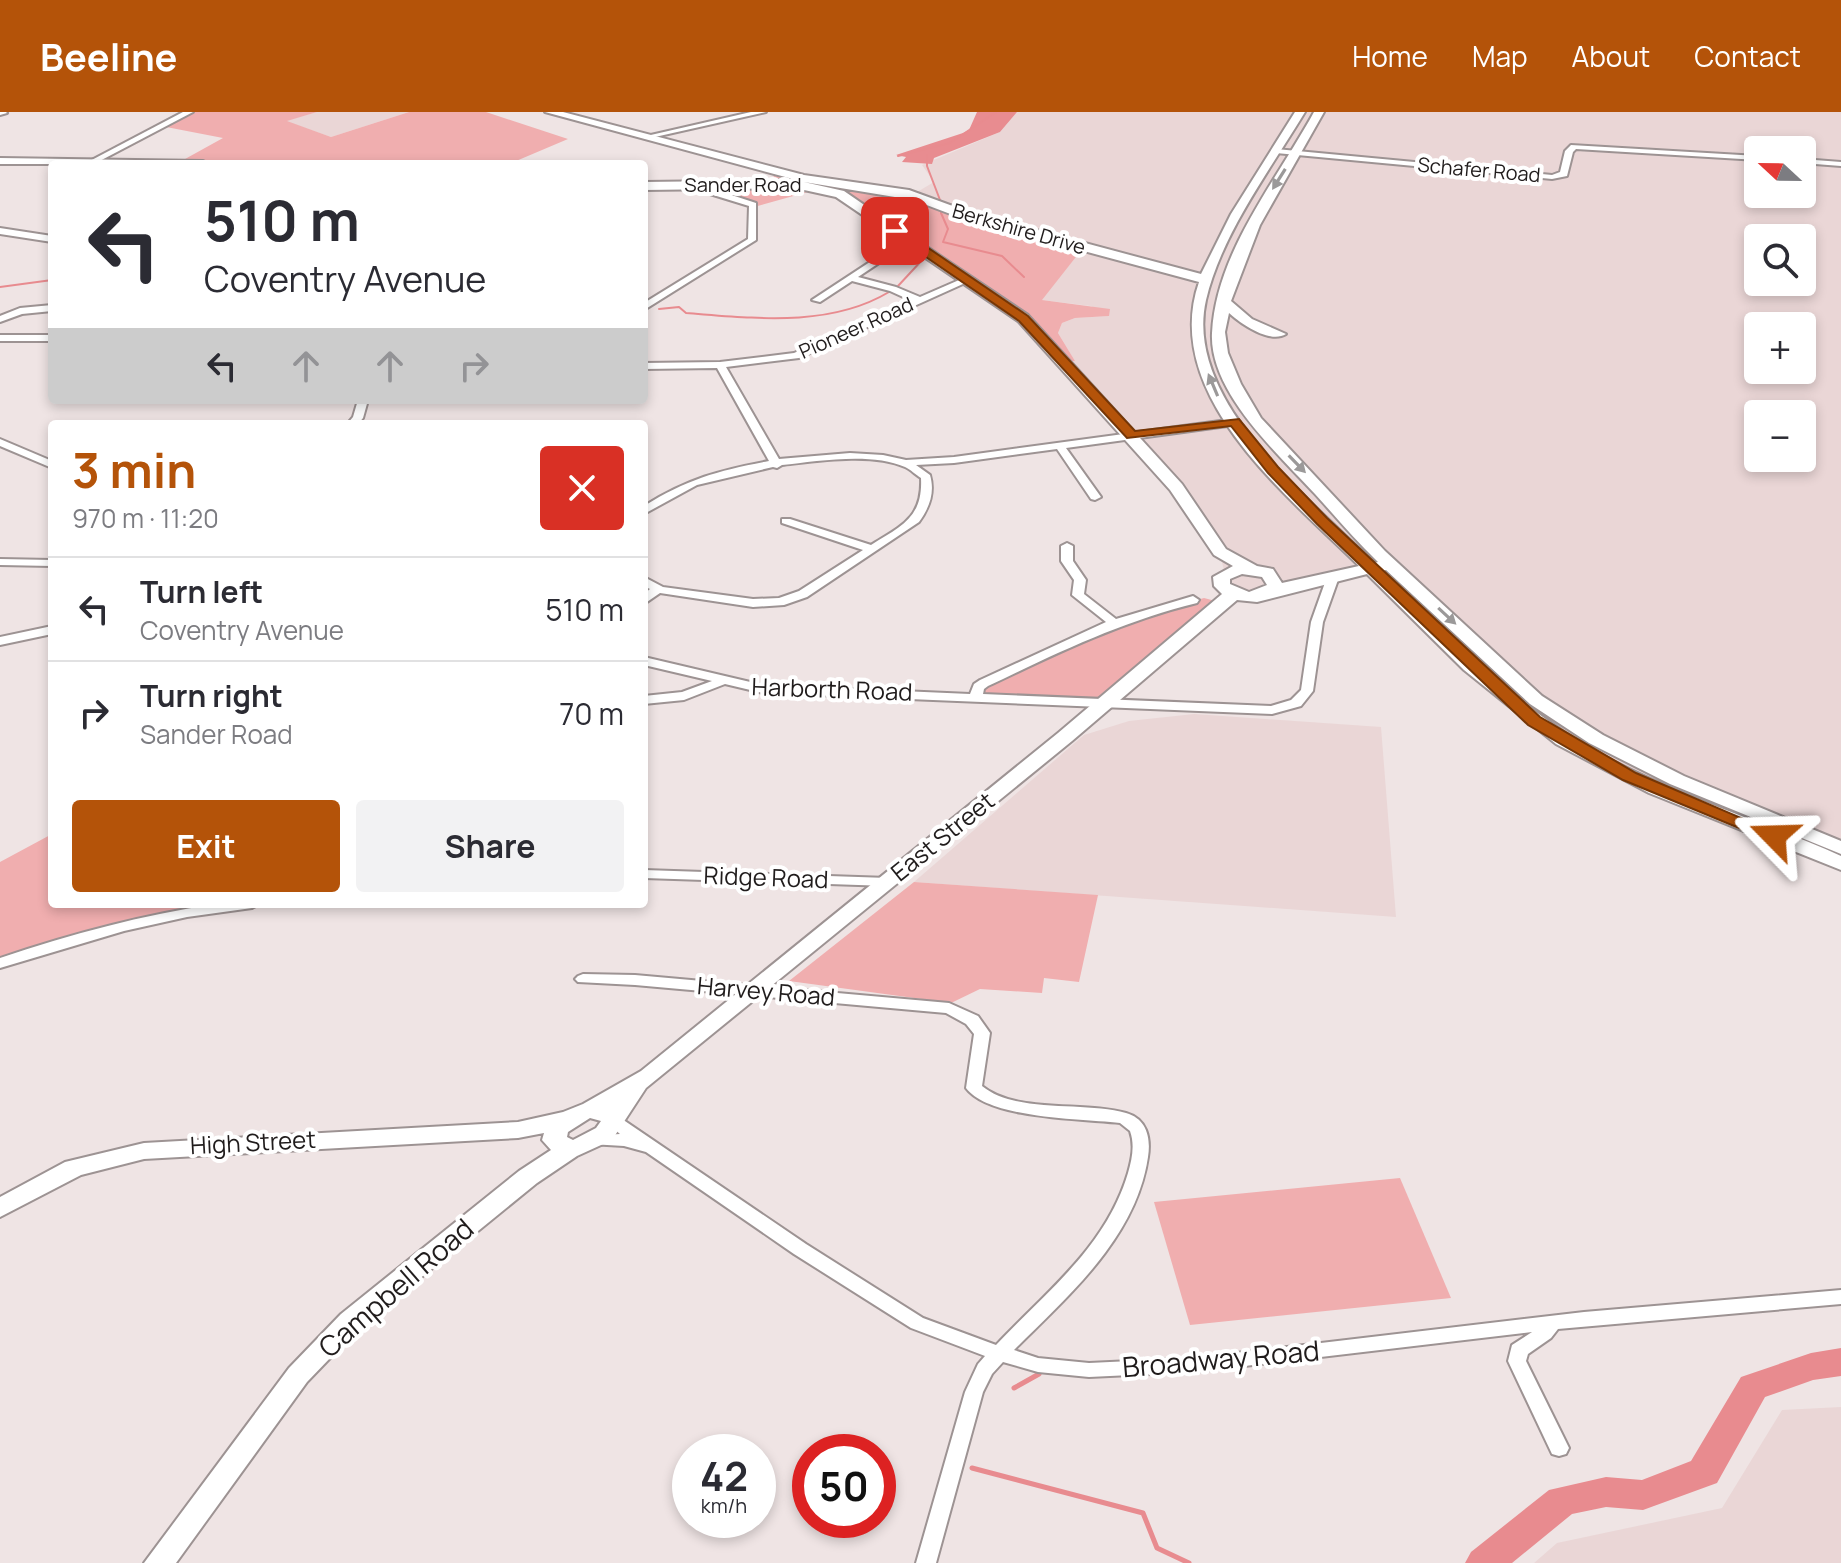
<!DOCTYPE html>
<html lang="en">
<head>
<meta charset="utf-8">
<style>
  :root { --surface:#fff; --page:#f2f2f3; --text:#2b2b33; --muted:#7c7c81; --line:#e1e1e2; --accent:#b45309 }
  body { margin:0; font-family:Manrope,sans-serif; background:var(--page); color:var(--text); height:100vh; display:flex; flex-direction:column; font-size:30px; white-space:nowrap }
  * { box-sizing:border-box; margin:0 }
  p { font-size:26px; color:var(--muted) }
  .icon { flex:none; width:44px; height:44px; fill:none; stroke:currentColor; stroke-width:2; stroke-linecap:round; stroke-linejoin:round }
  .map { position:relative; flex:1; overflow:hidden }
  .details { position:absolute; left:48px; top:308px; width:600px; height:488px; display:flex; flex-direction:column; background:var(--surface); border-radius:8px; box-shadow:0 4px 12px #0003 }
  .details>* { flex:none }
  .guide { position:absolute; left:48px; top:48px; width:600px; height:244px; border-radius:8px; box-shadow:0 4px 12px #0003; background:#fff; color:var(--text); overflow:hidden }
  .needle { width:52px; rotate:292deg }
  .buttons { position:absolute; left:1744px; top:24px; display:grid; gap:16px }
  .buttons a { display:grid; place-items:center; width:72px; height:72px; border-radius:8px; background:var(--surface); box-shadow:0 4px 12px #0003; font-size:40px }
  .speed { position:absolute; left:672px; top:1322px; display:flex; gap:16px; font-size:40px; font-weight:700; text-align:center }
  .speed>* { display:grid; place-content:center; width:104px; height:104px; border-radius:50%; background:var(--surface); box-shadow:0 4px 12px #0003; line-height:1 }
  .speed small { font-size:20px; font-weight:400 }
  .speed .limit { border:12px solid #d22; background:#fff; color:#111 }
  .pin { position:absolute; display:grid; place-items:center; width:68px; height:68px; color:#fff; margin:-34px; border-radius:16px; box-shadow:0 4px 12px #0006 }
  .me { position:absolute; width:88px; margin:-44px; rotate:292deg; stroke-linejoin:round; filter:drop-shadow(0 0 6px #0008) }
  .turn { display:flex; align-items:center; gap:28px; height:168px; padding:0 24px; font-size:36px }
  .turn .icon { width:104px; height:104px; stroke-width:2.5 }
  .turn b { display:block; font-size:56px; line-height:68px }
  .lanes { display:flex; align-items:center; height:76px; padding:0 24px; background:#0003; justify-content:center; gap:40px; direction:ltr }
  .lanes .off { opacity:.35 }
  .round { display:grid; place-items:center; flex:none; width:84px; height:84px; border-radius:8px; background:var(--page) }
  .head { display:flex; align-items:center; justify-content:space-between; height:136px; padding:0 24px }
  h1 { font-size:48px; font-weight:700; line-height:60px; color:var(--accent) }
  .cta { display:flex; gap:16px; margin-top:auto; padding:16px 24px }
  .cta a { flex:1; height:92px; border-radius:8px; background:var(--accent); color:#fff; font-size:32px; font-weight:700; line-height:92px; text-align:center }
  .cta a+a { background:var(--page); color:var(--text) }
  ul { padding:0; list-style:none }
  li { display:flex; align-items:center; gap:24px; height:104px; padding:0 24px; border-top:2px solid var(--line) }
  li div { flex:1 }
  li b { display:block; font-size:30px }
  li em { font-style:normal }
  header { display:flex; align-items:center; gap:48px; box-sizing:border-box; height:112px; padding:0 40px; background:var(--accent); color:#fff }
  header strong { font-size:38px }
  nav { display:flex; gap:44px; margin-inline-start:auto; font-size:28px }
  .map>svg:first-child { display:block }
  .built { fill:#ead6d6; fill-rule:evenodd }
  .green { fill:#f0aeaf }
  .forest { fill:#e88c90 }
  .lines { fill:none; stroke-linecap:round; stroke-linejoin:round }
  .stream-far1 { stroke:#e88b8f; stroke-width:2 }
  .stream { stroke:#e88b8f; stroke-width:5 }
  .river { fill:#e88b8f; fill-rule:evenodd }
  .street-casing { stroke:#9d9393; stroke-width:4 }
  .secondary-casing { stroke:#9d9393; stroke-width:4 }
  .street { fill:#fff; fill-rule:evenodd }
  .secondary { fill:#fff; fill-rule:evenodd }
  .oneway { fill:#9b9999 }
  .route { fill:#b45309; stroke:#753606; stroke-width:2 }
  .labels { text-anchor:middle; stroke-width:8; stroke-linejoin:round; paint-order:stroke }
  .far-street-label { font-size:20px; fill:#201c1c; stroke:#fff }
  .street-label { font-size:24px; fill:#201c1c; stroke:#fff }
  .near-street-label { font-size:28px; fill:#201c1c; stroke:#fff }
</style>
</head>
<body>
<header>
<strong>Beeline</strong>
<nav><a>Home</a><a>Map</a><a>About</a><a>Contact</a></nav>
</header>
<div class="map">
<svg width="1841" height="1451" viewBox="0 0 1841 1451">
  <rect width="100%" height="100%" fill="#efe4e4"/>
  <g class="built">
    <path d="M317,0H409L331,25L285,9Z"/>
    <path d="M1017,0H1841V750L1663,678L1535,608L1371,457L1272,479L1230,481L1219,439L1175,375L1061,250L1075,249L1058,221L1062,211L1075,206L1109,204L1091,194L1041,188L1083,136L912,83L934,70L922,53L1000,20ZM1758,38H1802V82H1758ZM1758,126H1802V170H1758ZM1758,214H1802V258H1758ZM1758,302H1802V346H1758Z"/>
    <path d="M1194,602L1381,615L1396,805L914,770L1084,623L1129,609Z"/>
    <path d="M1841,1295V1451H1534L1557,1431L1722,1396L1782,1298Z"/>
  </g>
  <g class="green">
    <path d="M189,0H317L287,9L331,25L409,0H486L568,27L509,52H176L223,26L161,14Z"/>
    <path d="M781,59L884,76L1083,136L1042,188L1110,197L1109,204L1075,206L1062,211L1058,221L1075,249L1061,250L1003,191L822,76L754,95L708,76L764,72Z"/>
    <path d="M1204,486L1223,491L1107,591L976,585V578L1114,511Z"/>
    <path d="M52,722V792H196L198,797L0,850V750Z"/>
    <path d="M914,770L1098,783L1079,870L1044,866L1042,881L980,877L951,891L789,869Z"/>
    <path d="M1400,1066L1451,1186L1190,1213L1154,1090Z"/>
  </g>
  <path class="forest" d="M977,0H1017L1000,20L934,46L932,52L902,50L906,45L896,43L963,21L969,18Z"/>
  <g class="lines">
    <g class="stream-far1">
      <path d="M927,43V54L940,88"/>
      <path d="M898,44L950,31L996,0"/>
      <path d="M941,101L948,117L943,130L1002,144L1024,165"/>
      <path d="M898,174L924,146"/>
      <path d="M0,175L52,168"/>
      <path d="M659,197L679,195L686,201C753,206 829,216 889,180"/>
    </g>
    <g class="stream">
      <path d="M1014,1276L1039,1262"/>
      <path d="M972,1356L1143,1401L1157,1436L1189,1451"/>
    </g>
    <path class="river" d="M1841,1236V1264L1813,1268L1765,1285L1717,1371L1643,1398L1606,1395L1572,1402L1512,1451H1465L1471,1440L1549,1378L1606,1365L1642,1368L1691,1349L1741,1265L1811,1241Z"/>
    <defs>
      <g id="street">
        <path d="M0,0H6L7,1L0,3Z"/>
        <path d="M183,0H193L94,52L86,51Z"/>
        <path d="M751,0H766L646,27L642,25Z"/>
        <path d="M1571,33L1758,44V48L1576,37L1573,40L1567,64L1552,67L1276,41L1272,39L1276,37L1552,63L1560,60L1565,39Z"/>
        <path d="M1802,47L1841,50V54L1802,51Z"/>
        <path d="M704,71H710L716,78L756,91V128L644,198V191L748,127L749,94L710,82L703,73Z"/>
        <path d="M0,116L52,124V130L0,122Z"/>
        <path d="M879,144L883,147L882,149L858,165L896,175L920,185L966,165L974,167L799,246L726,255L779,347L850,341L883,343L906,348L954,345L1235,307L1240,310L1235,313L1066,336L1101,385L1095,388L1091,387L1057,337L954,351L916,353L930,363C935,380 930,395 919,410L807,485L784,493L753,495L660,481L644,492V482L650,477L644,474V465L663,475L753,487L779,486L799,479L863,438L782,411V407H790L871,433C901,414 923,406 921,366C916,363 910,357 905,355C872,340 817,349 782,353L777,356L773,355L697,373L644,402V394C687,367 720,358 769,349L717,256L644,257V251L720,250L794,241L912,189L890,179L852,169L820,190L812,188Z"/>
        <path d="M52,193V199L22,202L0,210V204L20,196Z"/>
        <rect x="0" y="223" width="52" height="6"/>
        <path d="M358,288H368L363,306L358,312H347L353,305Z"/>
        <path d="M0,327L52,349V356L0,334Z"/>
        <path d="M1067,431L1073,434V449L1086,468L1084,482L1116,507L1193,484L1199,488L1197,491C1123,509 1057,541 988,574L984,577L983,582L1271,594L1291,588L1301,578L1311,510L1327,465L1333,461L1339,465L1323,510L1313,579L1301,594L1272,602L763,581L725,572L684,588L644,592V584L682,580L712,569L644,553V545L763,573L970,582L974,572L980,568L1106,510L1072,483L1074,468L1061,449V434Z"/>
        <path d="M0,447L52,448V454L0,453Z"/>
        <path d="M52,514V522L0,533V525Z"/>
        <path d="M644,758L888,766L895,770L888,774L644,766Z"/>
        <path d="M216,792H259L252,796L187,805L124,819L0,856V846C71,822 142,803 216,792Z"/>
        <path d="M583,862L635,863L949,891L978,904L990,921L982,974C1016,1002 1085,989 1126,1001C1147,1007 1151,1026 1148,1045C1136,1126 1068,1184 1014,1238L1038,1246L1089,1251L1194,1246L1584,1200L1841,1178V1192L1558,1217L1551,1226L1528,1242L1526,1249L1569,1336L1566,1342L1559,1344L1552,1342L1508,1249L1512,1233L1532,1220L1194,1260L1089,1265L1038,1260L1003,1250L992,1262L983,1280L936,1451H916L965,1280L978,1252L985,1244L911,1216L794,1142L646,1040L624,1034L590,1032L588,1028L590,1024L620,1022L605,1009L607,1005H619L806,1132L923,1206L996,1233C1046,1180 1106,1135 1128,1061C1132,1047 1135,1033 1130,1019L1120,1011C1083,1007 989,1007 966,976L974,922L966,912L946,901L635,873L578,870L575,867L578,864Z"/>
      </g>
      <g id="secondary">
        <path d="M545,0H563L804,63L909,78L969,100L1201,162L1231,102L1295,0H1305C1270,58 1221,123 1206,188C1183,289 1311,388 1374,451L1378,450C1356,429 1336,405 1315,382C1278,342 1209,280 1212,221C1216,140 1277,68 1314,0H1324L1260,113L1231,189L1252,207L1286,222C1270,232 1241,212 1229,201L1225,220L1228,241L1241,272L1261,306L1385,439L1542,584L1603,623L1684,664L1841,729V742L1670,672L1589,631L1530,592L1386,458L1382,459C1451,526 1519,599 1606,645C1681,686 1764,709 1841,744V758L1649,681L1556,632L1464,558L1367,462L1257,490L1237,488L1072,629L646,976L612,1028L577,1044L537,1071L359,1216L307,1270L176,1451H144L289,1256L341,1202L519,1059L551,1038L542,1028L544,1021L518,1026L144,1047L81,1063L0,1105V1085L65,1050L144,1031L518,1010L563,1000L583,992L641,959L1058,621L1222,482L1214,474L1213,465L1233,454L1214,443L1170,378L1018,209L836,85L795,76L644,78V70L795,68L844,79L873,99L913,88L804,70ZM924,92L961,106L1199,170C1160,283 1287,383 1359,454L1282,471L1273,457L1257,454L1226,437L1182,372L1028,203L881,104ZM1242,462L1262,465L1267,473L1249,480L1230,472V467ZM590,1006L601,1009L596,1016L573,1028L567,1025L568,1020Z"/>
        <path d="M0,46L203,49L209,52H0Z"/>
      </g>
    </defs>
    <use href="#street" class="street-casing"/>
    <use href="#secondary" class="secondary-casing"/>
    <use href="#street" class="street"/>
    <use href="#secondary" class="secondary"/>
  </g>
  <defs><path id="oneway-solid" d="M-6-.8H1V-3.2L6.5 0L1 3.2V.8H-6Z" transform="scale(2)"/></defs>
  <g class="oneway">
    <use href="#oneway-solid" transform="translate(1279 67) rotate(122)"/>
    <use href="#oneway-solid" transform="translate(1213 273) rotate(-113)"/>
    <use href="#oneway-solid" transform="translate(1297 352) rotate(46)"/>
    <use href="#oneway-solid" transform="translate(1447 504) rotate(43)"/>
  </g>
  <path class="route" d="M891,116H899L1028,204L1135,319L1239,307L1278,355L1327,406L1540,605L1636,661L1783,724L1774,729L1768,728L1623,668L1528,613L1317,412L1268,361L1231,314L1127,326L1019,209L891,121Z"/>
  <g class="labels">
    <g class="far-street-label">
      <text transform="translate(1479 58) rotate(5)" y="7">Schafer Road</text>
      <text x="743" y="80">Sander Road</text>
      <text transform="translate(1019 117) rotate(16)" y="7">Berkshire Drive</text>
      <text transform="translate(856 216) rotate(-24)" y="7">Pioneer Road</text>
    </g>
    <g class="street-label">
      <text transform="translate(832 578) rotate(2)" y="8">Harborth Road</text>
      <text transform="translate(943 725) rotate(-39)" y="8">East Street</text>
      <text transform="translate(766 766) rotate(2)" y="8">Ridge Road</text>
      <text transform="translate(766 880) rotate(5)" y="8">Harvey Road</text>
      <text transform="translate(253 1031) rotate(-3)" y="8">High Street</text>
    </g>
    <g class="near-street-label">
      <text transform="translate(396 1176) rotate(-41)" y="10">Campbell Road</text>
      <text transform="translate(1221 1247) rotate(-5)" y="10">Broadway Road</text>
    </g>
  </g>
</svg>
<div class="buttons">
<a><svg class="needle" viewBox="-14 -14 28 28"><path d="M0-13l5 13h-10z" fill="#e53935"/><path d="M0 13l5-13h-10z" fill="#7c7c81"/></svg></a>
<a><svg class="icon" aria-label="search" viewBox="0 0 24 24"><circle cx="10" cy="10" r="6"/><path d="M15 15l6 6"/></svg></a>
<a>+</a>
<a>−</a>
</div>
<div class="speed"><div>42<small>km/h</small></div><div class="limit">50</div></div>
<div class="pin" style="left:895px;top:119px;background:#d93025"><svg class="icon" aria-label="arrive" viewBox="0 0 24 24"><path d="M6 21V4h12l-3 4 3 4H6"/></svg></div>
<svg class="me" style="left:1774px;top:724px" viewBox="-20 -20 40 40"><path d="M0-17L14 15 0 8-14 15z" fill="#b45309" stroke="#fff" stroke-width="4"/></svg>
<div class="guide">
<div class="turn"><svg class="icon" aria-label="left" viewBox="0 0 24 24"><path d="M17 20v-9H6M10 6l-5 5 5 5"/></svg><div><b>510 m</b>Coventry Avenue</div></div>
<div class="lanes"><svg class="icon" aria-label="left" viewBox="0 0 24 24"><path d="M17 20v-9H6M10 6l-5 5 5 5"/></svg><svg class="icon off" aria-label="ahead" viewBox="0 0 24 24"><path d="M12 20V5M6 11l6-6 6 6"/></svg><svg class="icon off" aria-label="ahead" viewBox="0 0 24 24"><path d="M12 20V5M6 11l6-6 6 6"/></svg><svg class="icon off" aria-label="right" viewBox="0 0 24 24"><path d="M7 20v-9h11M14 6l5 5-5 5"/></svg></div>
</div>
<section class="details">
<div class="head"><div><h1>3 min</h1><p>970 m · 11:20</p></div><a class="round" style="background:#d93025;color:#fff"><svg class="icon" aria-label="close" viewBox="0 0 24 24"><path d="M6 6l12 12M18 6L6 18"/></svg></a></div>
<ul>
<li><svg class="icon" aria-label="left" viewBox="0 0 24 24"><path d="M17 20v-9H6M10 6l-5 5 5 5"/></svg><div><b>Turn left</b><p>Coventry Avenue</p></div><em>510 m</em></li>
<li><svg class="icon" aria-label="right" viewBox="0 0 24 24"><path d="M7 20v-9h11M14 6l5 5-5 5"/></svg><div><b>Turn right</b><p>Sander Road</p></div><em>70 m</em></li>
</ul>
<div class="cta"><a>Exit</a><a>Share</a></div>
</section>
</div>
</body>
</html>
